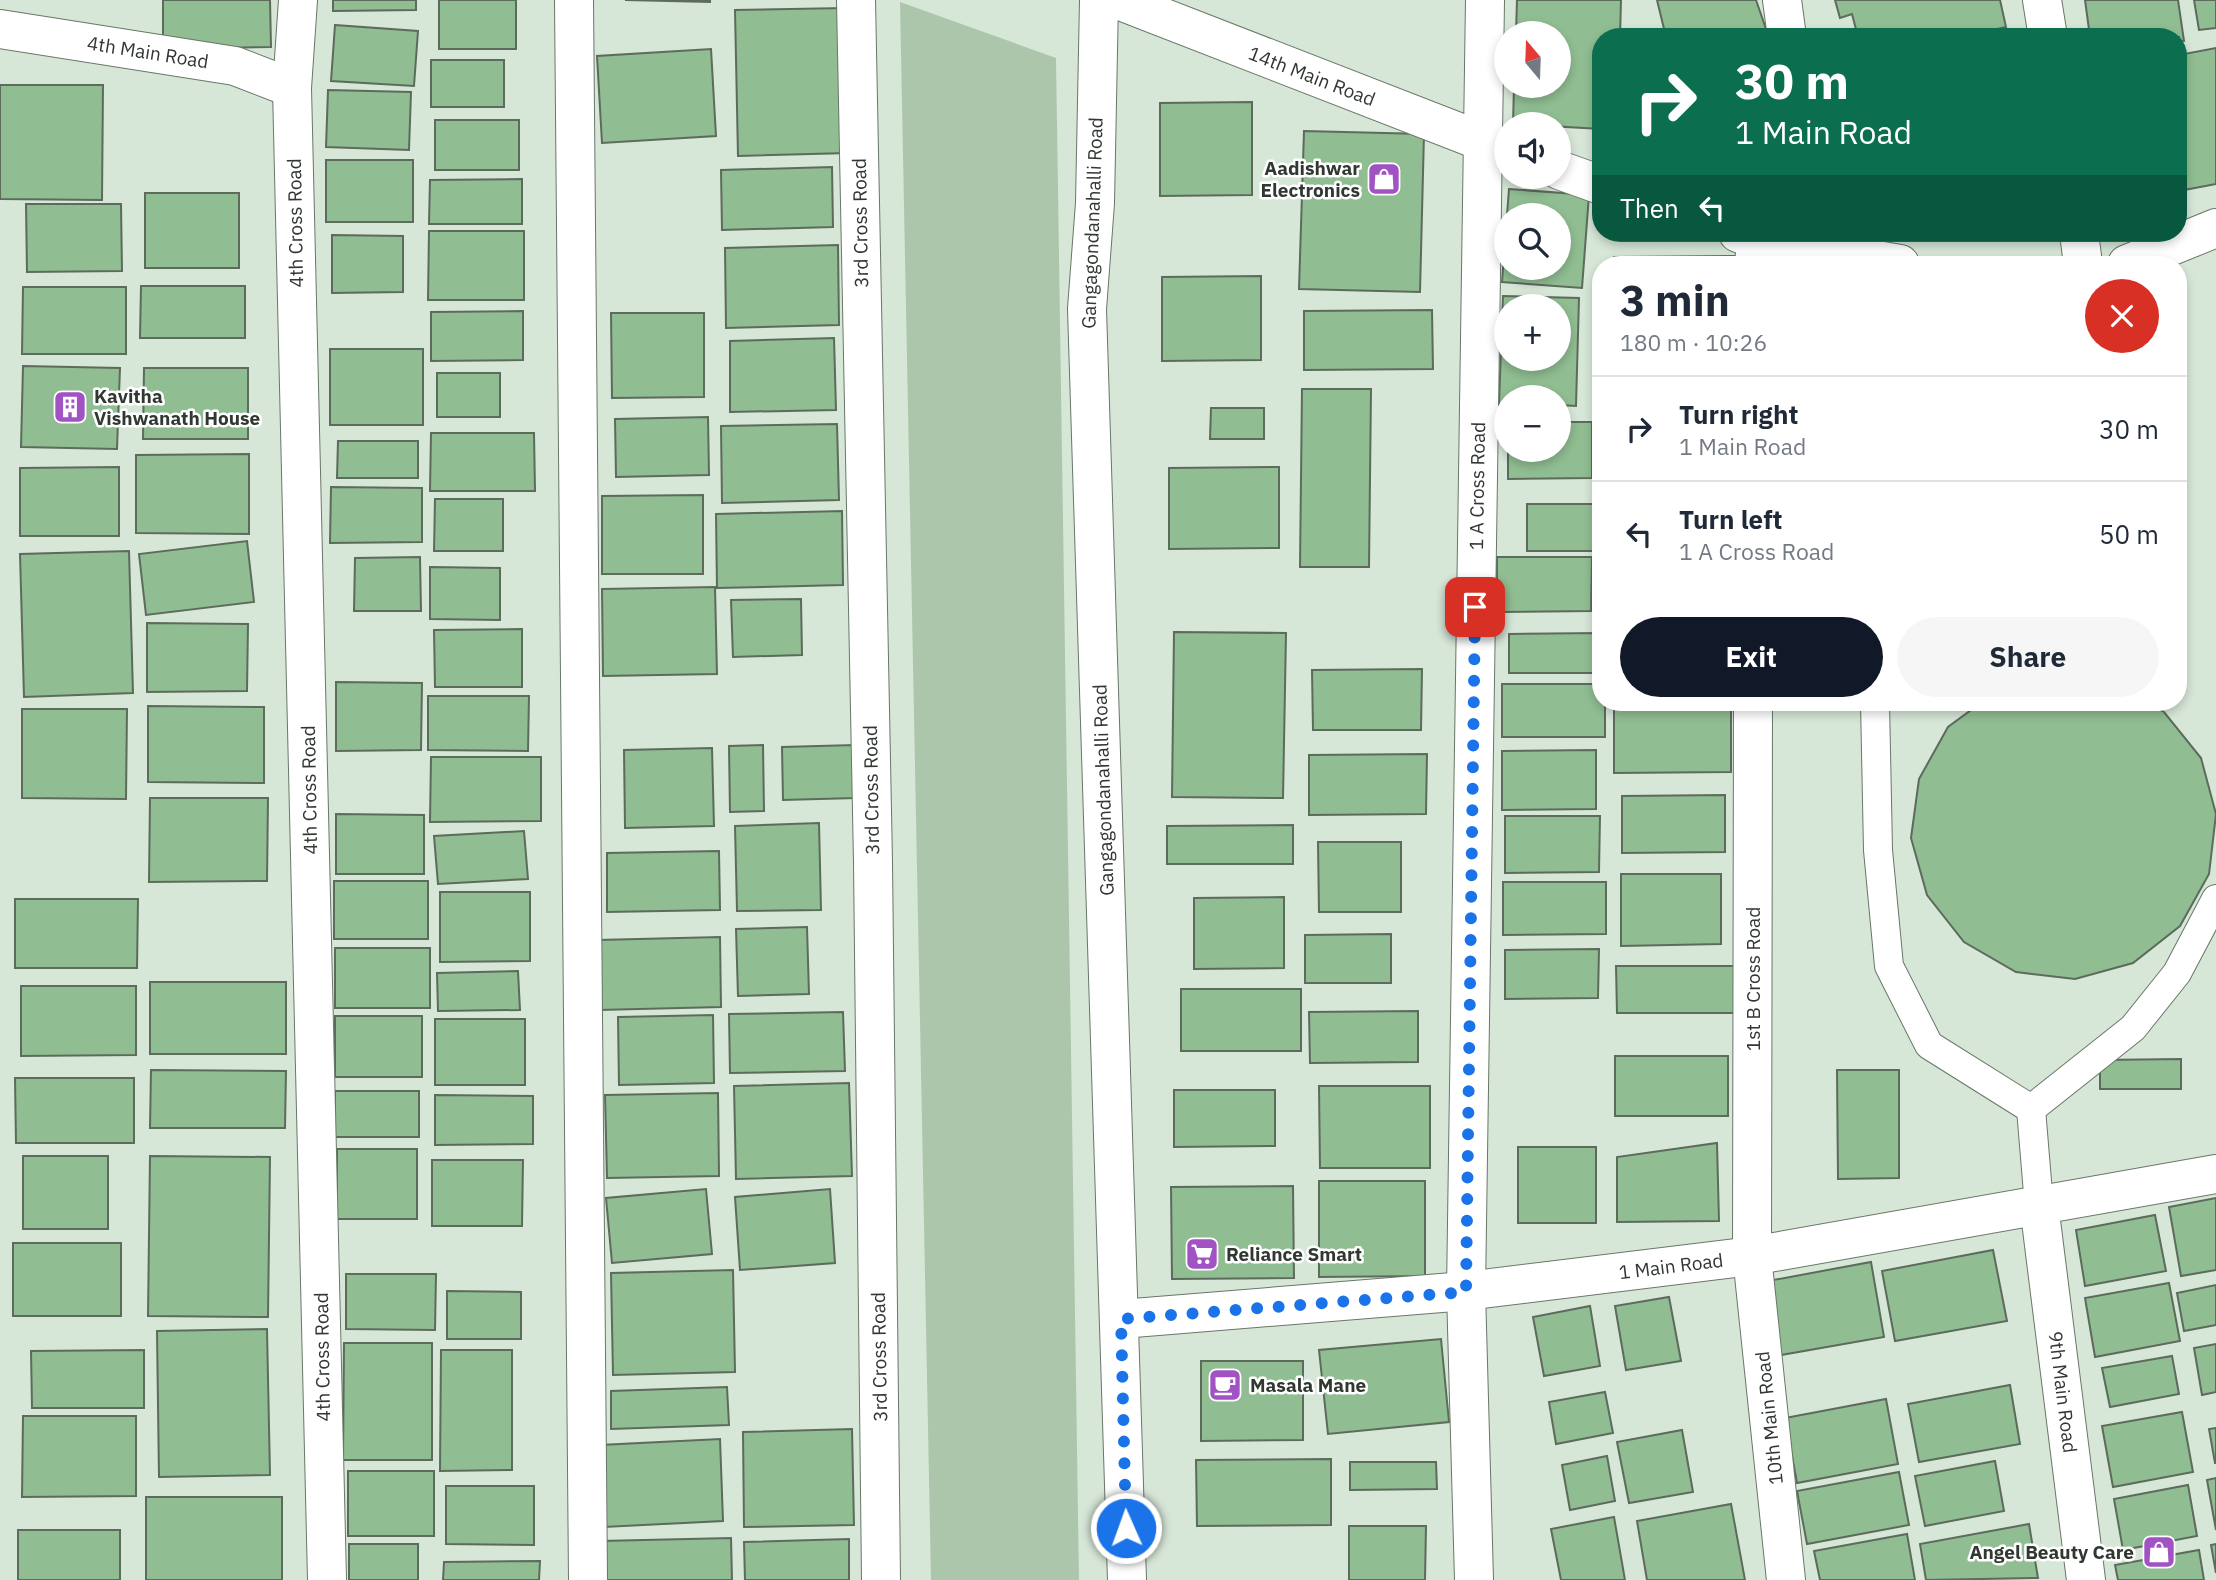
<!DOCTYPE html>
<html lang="en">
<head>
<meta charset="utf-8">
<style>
  :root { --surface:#fff; --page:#f6f6f7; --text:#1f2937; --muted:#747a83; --line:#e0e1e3; --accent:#111827 }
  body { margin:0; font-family:"IBM Plex Sans",sans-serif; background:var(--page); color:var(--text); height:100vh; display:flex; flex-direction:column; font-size:26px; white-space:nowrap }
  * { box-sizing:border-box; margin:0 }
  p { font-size:23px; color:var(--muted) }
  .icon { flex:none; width:38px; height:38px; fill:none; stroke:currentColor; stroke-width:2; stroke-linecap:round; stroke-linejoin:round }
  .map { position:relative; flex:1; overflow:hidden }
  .panel { position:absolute; left:1592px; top:256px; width:595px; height:455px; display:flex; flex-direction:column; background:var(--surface); border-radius:28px; box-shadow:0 4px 10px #0003 }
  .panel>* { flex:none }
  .top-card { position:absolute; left:1592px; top:28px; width:595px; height:214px; border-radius:28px; box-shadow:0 4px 10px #0003; background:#0b6e4f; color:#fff; overflow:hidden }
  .needle { width:46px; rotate:341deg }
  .fabs { position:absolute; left:1494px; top:21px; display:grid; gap:14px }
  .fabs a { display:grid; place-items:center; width:77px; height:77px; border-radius:50%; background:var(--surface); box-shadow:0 4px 10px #0003; font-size:35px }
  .pin { position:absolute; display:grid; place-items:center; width:60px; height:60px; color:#fff; margin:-30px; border-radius:14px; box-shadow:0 4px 10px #0006 }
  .me { position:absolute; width:77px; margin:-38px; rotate:358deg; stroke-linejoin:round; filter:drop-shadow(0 0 5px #0008) }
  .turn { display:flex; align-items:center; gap:24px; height:147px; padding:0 28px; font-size:32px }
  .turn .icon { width:91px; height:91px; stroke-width:2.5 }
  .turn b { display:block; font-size:49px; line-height:60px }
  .then { display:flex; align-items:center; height:66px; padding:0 28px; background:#0003; gap:14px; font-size:26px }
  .round { display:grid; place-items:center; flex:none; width:74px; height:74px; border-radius:37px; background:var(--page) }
  .overview { display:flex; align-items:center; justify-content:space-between; height:119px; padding:0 28px }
  h1 { font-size:42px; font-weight:700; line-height:52px }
  .action { display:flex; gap:14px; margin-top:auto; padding:14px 28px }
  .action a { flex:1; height:80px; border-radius:42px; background:var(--accent); color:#fff; font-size:28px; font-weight:700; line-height:80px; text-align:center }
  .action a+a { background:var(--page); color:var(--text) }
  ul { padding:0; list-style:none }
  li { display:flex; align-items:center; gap:21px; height:105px; padding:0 28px; border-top:2px solid var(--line) }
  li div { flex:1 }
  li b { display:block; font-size:26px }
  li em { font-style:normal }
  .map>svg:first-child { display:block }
  .green { fill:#acc6ac }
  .building { fill:#90bd92; stroke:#5d6b5d; stroke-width:2; fill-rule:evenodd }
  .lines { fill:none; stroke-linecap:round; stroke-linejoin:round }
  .service-casing { stroke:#697769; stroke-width:30 }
  .minor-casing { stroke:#697769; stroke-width:40 }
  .tertiary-casing { stroke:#697769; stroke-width:40 }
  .secondary-casing { stroke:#697769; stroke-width:40 }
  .service { stroke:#fff; stroke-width:28 }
  .minor { stroke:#fff; stroke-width:38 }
  .tertiary { stroke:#fff; stroke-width:38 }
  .secondary { stroke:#fff; stroke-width:38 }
  .route { stroke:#1a73e8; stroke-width:12; stroke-dasharray:0 21.6 }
  .labels { text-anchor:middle; stroke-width:5; stroke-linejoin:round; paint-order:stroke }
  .street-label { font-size:19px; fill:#313731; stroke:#fff }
  .poi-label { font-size:19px; font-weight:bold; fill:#313731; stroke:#fff; text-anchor:start }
</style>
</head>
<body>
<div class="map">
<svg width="2216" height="1580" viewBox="0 0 2216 1580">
  <rect width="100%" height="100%" fill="#d6e6d7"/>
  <path class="green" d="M900,2L1056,58L1079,1580H931Z"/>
  <g class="building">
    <path d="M163,0H270L271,47L163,49Z"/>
    <path d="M333,0H416V10L333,11Z"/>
    <rect x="439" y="0" width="77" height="49"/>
    <path d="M625,0H710V2Z"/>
    <path d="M1517,0H1621L1620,37H1601V129L1513,124L1514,86H1559V33H1516Z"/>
    <path d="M1657,0H1756L1766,29L1732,37H1666Z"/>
    <path d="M1835,0H2000L2006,27L1961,37H1858L1852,14L1840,18Z"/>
    <path d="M2085,0H2178L2184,41L2179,42V37H2090Z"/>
    <path d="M2194,0H2216V28L2199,30Z"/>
    <path d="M846,8L849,153L738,156L735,10Z"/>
    <path d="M335,25L418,31L414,86L331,81Z"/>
    <path d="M2216,48V184L2179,191V55Z"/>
    <path d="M711,49L716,136L602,143L597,56Z"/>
    <rect x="431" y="60" width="73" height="47"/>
    <path d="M0,85H103L102,200L0,199Z"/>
    <path d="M328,90L411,92L409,150L326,147Z"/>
    <path d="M1252,102V195L1160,196V103Z"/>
    <rect x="435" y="120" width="84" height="50"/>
    <path d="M1304,131L1424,134L1420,292L1299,289Z"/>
    <rect x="326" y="160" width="87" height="62"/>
    <path d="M832,167L833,227L722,230L721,170Z"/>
    <path d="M522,179V224H429L430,180Z"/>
    <path d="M1509,189L1589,195L1582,288L1502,282L1507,216V268H1559V215H1507Z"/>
    <rect x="145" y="193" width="94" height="75"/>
    <path d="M26,204H121L122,271L27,272Z"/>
    <path d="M429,231H524V300H428Z"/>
    <path d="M1934,233H1959L1935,237Z"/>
    <path d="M332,235L403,236V292L332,293Z"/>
    <path d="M838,245L839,325L726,328L725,248Z"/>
    <path d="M1737,256V264H1614V257Z"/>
    <path d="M1261,276V360L1162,361V277Z"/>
    <path d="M141,286H245V338H140Z"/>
    <path d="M23,287H126V354H22Z"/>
    <path d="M1503,296L1579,298L1576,406L1559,405V397H1507V404H1499ZM1507,306H1559V359H1507Z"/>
    <path d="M1432,310L1433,369L1304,370V311Z"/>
    <path d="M523,311V360L431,361V312Z"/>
    <path d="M611,313H704V397L612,398Z"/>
    <path d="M834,338L836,410L730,412V341Z"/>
    <rect x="330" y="349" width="93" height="76"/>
    <path d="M23,366L120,368L117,449L21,447Z"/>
    <path d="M144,368H248V439H143Z"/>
    <rect x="437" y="373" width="63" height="44"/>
    <path d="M1302,389H1371L1369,567H1300Z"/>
    <path d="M1211,408H1264V439H1210Z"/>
    <path d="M708,417L709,475L616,477L615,419Z"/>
    <path d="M1559,422H1592V478L1508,479V450H1559Z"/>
    <path d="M837,424L839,500L722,503L721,426Z"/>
    <path d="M431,433H534L535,491H430Z"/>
    <path d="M338,441H418V478H337Z"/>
    <path d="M249,454V534L136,533V455Z"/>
    <path d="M119,467V536H20V468Z"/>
    <path d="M1279,467V548L1169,549V468Z"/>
    <path d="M2179,479L2182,493L2179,521Z"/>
    <path d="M331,487L422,488V542L330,543Z"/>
    <path d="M703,495V574H602V496Z"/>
    <path d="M435,499H503V551H434Z"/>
    <rect x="1527" y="504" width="67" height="47"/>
    <path d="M842,511L843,585L717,588L716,514Z"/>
    <path d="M247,541L254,602L146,615L139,554Z"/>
    <path d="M129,551L133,693L24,697L20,554Z"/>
    <path d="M420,557L421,611H354L355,558Z"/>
    <path d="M1497,557H1592L1591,611L1497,612Z"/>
    <path d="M430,567L500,568V620L430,619Z"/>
    <path d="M715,587L717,674L603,676L602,589Z"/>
    <path d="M801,599L802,655L733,657L731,600Z"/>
    <path d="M147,623L248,624L247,691L147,692Z"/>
    <path d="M522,629V687H435L434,630Z"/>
    <path d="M1174,632L1286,633L1283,798L1172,797Z"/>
    <path d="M1601,633V673H1509V634Z"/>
    <path d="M1422,669L1421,730H1313L1312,670Z"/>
    <path d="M336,682L422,683L421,750L336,751Z"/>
    <path d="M1502,684H1601V702H1605V737H1502Z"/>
    <path d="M428,696H529L528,751L428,750Z"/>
    <path d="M1982,702H2147L2164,712L2201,758L2216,814L2209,874L2180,926L2133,963L2075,979L2016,972L1964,942L1927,895L1911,838L1919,779L1948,727Z"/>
    <path d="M1731,704V772L1614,773V705Z"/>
    <path d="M148,706L264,707V783L148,782Z"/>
    <path d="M22,709H127L126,799L22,798Z"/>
    <path d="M763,745L764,811L730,812L729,746Z"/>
    <path d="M855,745L856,798L783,800L782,747Z"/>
    <path d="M712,748L714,826L625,828L624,750Z"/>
    <path d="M1596,750V809L1502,810V751Z"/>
    <path d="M1427,754L1426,814L1309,815V755Z"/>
    <path d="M431,757H541V821L430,822Z"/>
    <path d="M1725,795V852L1622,853V796Z"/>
    <path d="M150,798H268L267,881L149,882Z"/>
    <path d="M336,814L424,815V874H336Z"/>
    <path d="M1505,816H1600L1599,872L1505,873Z"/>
    <path d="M819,823L821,910L737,911L735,826Z"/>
    <path d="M1293,825V864H1167V826Z"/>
    <path d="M524,831L528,879L438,884L434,836Z"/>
    <path d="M1318,842H1401V912H1319Z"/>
    <path d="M719,851L720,910L607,912V853Z"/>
    <path d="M1621,874H1721V944L1621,946Z"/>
    <rect x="334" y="881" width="94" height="58"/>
    <path d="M1503,882H1606V934L1503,935Z"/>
    <path d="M440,892H530V961L440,962Z"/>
    <path d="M1284,897V968L1194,969V898Z"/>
    <path d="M15,899H138L137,968H15Z"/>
    <path d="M807,927L809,994L738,996L736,929Z"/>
    <path d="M1391,934V983H1305V935Z"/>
    <path d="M720,937L721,1007L599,1010L598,940Z"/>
    <rect x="335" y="948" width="95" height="60"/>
    <path d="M1599,949L1598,998L1505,999V950Z"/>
    <path d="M1616,966H1735V1013H1617Z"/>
    <path d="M518,971L520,1010L438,1011L437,973Z"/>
    <rect x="150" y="982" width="136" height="72"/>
    <path d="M21,986H136V1055L21,1056Z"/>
    <rect x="1181" y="989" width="120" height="62"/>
    <path d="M1418,1011V1062L1310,1063L1309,1012Z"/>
    <path d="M843,1012L845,1071L730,1073L729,1014Z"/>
    <path d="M713,1015L714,1083L619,1085L618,1017Z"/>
    <rect x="335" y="1016" width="87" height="61"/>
    <rect x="435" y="1019" width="90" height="66"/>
    <rect x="1615" y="1056" width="113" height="60"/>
    <path d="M2181,1059V1089H2100V1060Z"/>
    <path d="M151,1070L286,1071L285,1128H150Z"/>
    <path d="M1837,1070H1899V1178L1838,1179Z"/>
    <path d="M15,1078H134V1143H16Z"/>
    <path d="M849,1083L852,1176L736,1179L734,1086Z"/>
    <path d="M1319,1086H1430V1168H1320Z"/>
    <path d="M1174,1090H1275V1146L1174,1147Z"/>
    <rect x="335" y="1091" width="84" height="46"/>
    <path d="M718,1093L719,1176L607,1178L605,1095Z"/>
    <path d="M435,1095L533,1096V1144L435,1145Z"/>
    <path d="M1717,1143L1719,1221L1617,1222V1157Z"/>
    <rect x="1518" y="1147" width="78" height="76"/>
    <rect x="337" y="1149" width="80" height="70"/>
    <rect x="23" y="1156" width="85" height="73"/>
    <path d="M150,1156L270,1157L268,1317L148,1316Z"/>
    <path d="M432,1160H523L522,1226H432Z"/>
    <path d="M1319,1181H1425V1276L1319,1277Z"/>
    <path d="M1293,1186L1294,1278L1172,1279L1171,1187Z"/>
    <path d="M706,1189L712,1254L612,1263L606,1198Z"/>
    <path d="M830,1189L835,1263L740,1270L735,1197Z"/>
    <path d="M2216,1198V1270L2181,1276L2169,1207Z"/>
    <path d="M2155,1215L2166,1271L2085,1286L2076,1230Z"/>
    <rect x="13" y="1243" width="108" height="73"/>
    <path d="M1993,1250L2007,1321L1895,1341L1882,1271Z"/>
    <path d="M1871,1262L1884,1337L1781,1355L1768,1281Z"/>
    <path d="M733,1270L735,1372L613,1375L611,1273Z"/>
    <path d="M346,1274H436L435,1330L346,1329Z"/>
    <path d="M2169,1283L2180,1341L2095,1357L2085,1298Z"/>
    <path d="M2216,1285V1325L2184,1331L2177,1293Z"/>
    <path d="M447,1291L521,1292V1339H447Z"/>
    <path d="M1669,1297L1681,1361L1626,1370L1615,1306Z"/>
    <path d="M1590,1306L1600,1366L1544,1376L1533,1317Z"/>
    <path d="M267,1329L270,1475L159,1477L157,1331Z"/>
    <path d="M1441,1339L1449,1422L1328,1434L1319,1350Z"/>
    <path d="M344,1343H432V1460H343Z"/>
    <path d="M2216,1344V1392L2202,1395L2194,1348Z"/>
    <path d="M144,1350V1408H32L31,1351Z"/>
    <path d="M441,1350H512V1470L440,1471Z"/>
    <path d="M2172,1356L2179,1394L2110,1407L2102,1368Z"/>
    <path d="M1201,1361H1303V1440L1201,1441Z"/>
    <path d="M2010,1385L2020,1444L1919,1462L1908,1404Z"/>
    <path d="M727,1387L729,1425L611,1429V1391Z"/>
    <path d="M1605,1392L1613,1433L1556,1444L1549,1402Z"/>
    <path d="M1886,1399L1898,1464L1797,1483L1785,1418Z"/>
    <path d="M2182,1412L2193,1472L2113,1487L2102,1426Z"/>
    <path d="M23,1416H136V1496L22,1497Z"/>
    <path d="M2216,1428V1463H2215L2209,1429Z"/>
    <path d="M852,1429L854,1525L744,1527L743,1432Z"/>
    <path d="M1682,1430L1693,1492L1629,1503L1617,1442Z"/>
    <path d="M720,1439L723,1521L604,1527L600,1445Z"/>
    <path d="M1607,1456L1615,1501L1570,1510L1562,1465Z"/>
    <path d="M1331,1459V1525L1197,1526L1196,1460Z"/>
    <path d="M1995,1461L2004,1511L1925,1526L1915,1476Z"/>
    <path d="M1350,1462H1436L1437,1489L1350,1490Z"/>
    <rect x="348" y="1471" width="86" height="65"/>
    <path d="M1899,1472L1909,1525L1807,1544L1797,1491Z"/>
    <path d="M2216,1478V1530L2207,1480Z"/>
    <path d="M2188,1485L2197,1536L2123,1550L2114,1499Z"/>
    <path d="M446,1486H534V1545L446,1544Z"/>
    <rect x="146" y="1497" width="136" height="83"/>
    <path d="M1731,1504L1745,1580H1647L1637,1521Z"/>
    <path d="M1614,1517L1625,1580H1561L1551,1529Z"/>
    <path d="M2029,1524L2038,1578L1926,1580L1920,1544Z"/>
    <path d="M1349,1526H1426L1425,1580H1349Z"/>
    <rect x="18" y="1530" width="102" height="50"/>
    <path d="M1907,1534L1915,1580H1820L1814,1551Z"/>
    <path d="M731,1538L732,1580H602L601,1541Z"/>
    <path d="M849,1539V1580H745L744,1542Z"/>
    <rect x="349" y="1544" width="69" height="36"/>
    <path d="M2216,1544V1573L2211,1545Z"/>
    <path d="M2199,1550L2204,1580H2118L2115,1565Z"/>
    <path d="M540,1561L539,1580H443L444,1562Z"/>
  </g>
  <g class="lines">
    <defs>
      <g id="service">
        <path d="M1875,702L1878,850L1889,966L1929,1045L2031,1109"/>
        <path d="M2031,1109L2133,1028L2177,973L2216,899"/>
        <path d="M2031,1109L2039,1205"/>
      </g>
      <g id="minor">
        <path d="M298,0L292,88L327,1580"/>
        <path d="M574,0L588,1580"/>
        <path d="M856,0L873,862L881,1580"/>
        <path d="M1782,0L1787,37"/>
        <path d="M2042,0L2048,37"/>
        <path d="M0,29L235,66L292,88"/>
        <path d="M2079,233L2083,264"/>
        <path d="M1754,264L1757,233"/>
        <path d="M1753,702L1752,1256L1786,1580"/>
        <path d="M2039,1205L2086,1580"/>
        <path d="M1474,1580L1466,1291L1485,0"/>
      </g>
      <g id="tertiary">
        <path d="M1118,0L1507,151"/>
        <path d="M1559,170L1601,185"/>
        <path d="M1738,233L1754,239L1900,264"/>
        <path d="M2127,264L2216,228"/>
        <path d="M1121,1319L1466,1291L1752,1256L2216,1174"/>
      </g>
      <path id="secondary" d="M1099,0L1095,203L1087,309L1127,1580"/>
    </defs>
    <use href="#service" class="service-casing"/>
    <use href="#minor" class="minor-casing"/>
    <use href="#tertiary" class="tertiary-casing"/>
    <use href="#secondary" class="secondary-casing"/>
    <use href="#service" class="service"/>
    <use href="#minor" class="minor"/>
    <use href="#tertiary" class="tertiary"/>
    <use href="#secondary" class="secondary"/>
  </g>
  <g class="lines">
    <path class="route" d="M1126,1528L1121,1319L1466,1292L1475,607"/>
  </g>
  <defs>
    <symbol id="shop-square" viewBox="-11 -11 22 22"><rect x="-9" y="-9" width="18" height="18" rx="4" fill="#a152c3" stroke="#fff"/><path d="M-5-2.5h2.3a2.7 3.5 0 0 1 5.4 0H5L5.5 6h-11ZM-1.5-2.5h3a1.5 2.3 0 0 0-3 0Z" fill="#fff"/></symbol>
    <symbol id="building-square" viewBox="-11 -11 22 22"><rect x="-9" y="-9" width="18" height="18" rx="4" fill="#a152c3" stroke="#fff"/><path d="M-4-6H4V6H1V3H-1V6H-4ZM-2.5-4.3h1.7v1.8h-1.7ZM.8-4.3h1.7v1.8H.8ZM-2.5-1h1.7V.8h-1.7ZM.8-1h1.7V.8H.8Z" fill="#fff"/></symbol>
    <symbol id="supermarket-square" viewBox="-11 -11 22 22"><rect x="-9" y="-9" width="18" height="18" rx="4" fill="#a152c3" stroke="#fff"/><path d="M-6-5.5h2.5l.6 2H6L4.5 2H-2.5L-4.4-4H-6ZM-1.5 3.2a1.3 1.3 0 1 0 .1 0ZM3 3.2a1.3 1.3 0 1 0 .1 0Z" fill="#fff"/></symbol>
    <symbol id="cafe-square" viewBox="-11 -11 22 22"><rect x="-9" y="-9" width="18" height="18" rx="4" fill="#a152c3" stroke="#fff"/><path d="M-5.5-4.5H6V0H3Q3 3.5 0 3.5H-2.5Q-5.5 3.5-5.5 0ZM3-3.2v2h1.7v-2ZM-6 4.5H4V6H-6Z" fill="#fff"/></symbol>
  </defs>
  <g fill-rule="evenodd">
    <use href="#shop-square" x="1365" y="160" width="38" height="38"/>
    <use href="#building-square" x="51" y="388" width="38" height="38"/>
    <use href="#supermarket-square" x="1183" y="1235" width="38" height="38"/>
    <use href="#cafe-square" x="1206" y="1366" width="38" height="38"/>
    <use href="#shop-square" x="2140" y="1533" width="38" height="38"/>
  </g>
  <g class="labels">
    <g class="street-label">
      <text transform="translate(148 52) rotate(9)" y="7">4th Main Road</text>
      <text transform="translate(1312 76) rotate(21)" y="7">14th Main Road</text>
      <text transform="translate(295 223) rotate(-91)" y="7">4th Cross Road</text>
      <text transform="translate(860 223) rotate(-91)" y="7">3rd Cross Road</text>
      <text transform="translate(1092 223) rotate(-88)" y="7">Gangagondanahalli Road</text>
      <text transform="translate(1477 486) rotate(-89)" y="7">1 A Cross Road</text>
      <text transform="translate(309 790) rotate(-91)" y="7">4th Cross Road</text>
      <text transform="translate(871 790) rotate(-91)" y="7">3rd Cross Road</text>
      <text transform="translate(1103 790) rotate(-92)" y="7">Gangagondanahalli Road</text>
      <text transform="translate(1753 979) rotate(-90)" y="7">1st B Cross Road</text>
      <text transform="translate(1671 1266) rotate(-7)" y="7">1 Main Road</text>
      <text transform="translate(322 1357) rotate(-91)" y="7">4th Cross Road</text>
      <text transform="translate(879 1357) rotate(-91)" y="7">3rd Cross Road</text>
      <text transform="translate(2063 1392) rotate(83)" y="7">9th Main Road</text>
      <text transform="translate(1769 1418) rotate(-96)" y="7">10th Main Road</text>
    </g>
    <g class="poi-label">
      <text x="1360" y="175" text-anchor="end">Aadishwar<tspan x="1360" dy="22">Electronics</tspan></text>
      <text x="94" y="403">Kavitha<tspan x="94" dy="22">Vishwanath House</tspan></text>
      <text x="1226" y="1261">Reliance Smart</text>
      <text x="1250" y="1392">Masala Mane</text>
      <text x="2134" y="1559" text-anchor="end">Angel Beauty Care</text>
    </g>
  </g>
</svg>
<div class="fabs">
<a><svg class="needle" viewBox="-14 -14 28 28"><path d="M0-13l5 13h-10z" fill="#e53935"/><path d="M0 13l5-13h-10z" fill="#747a83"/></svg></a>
<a><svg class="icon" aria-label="sound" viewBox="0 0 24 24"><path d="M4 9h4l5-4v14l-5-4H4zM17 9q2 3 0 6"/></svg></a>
<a><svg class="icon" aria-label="search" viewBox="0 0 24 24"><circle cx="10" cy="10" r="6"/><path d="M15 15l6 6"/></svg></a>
<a>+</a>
<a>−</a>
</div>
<div class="pin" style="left:1475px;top:607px;background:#d93025"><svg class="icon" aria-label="arrive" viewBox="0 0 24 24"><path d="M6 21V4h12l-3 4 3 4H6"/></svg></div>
<svg class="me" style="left:1126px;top:1528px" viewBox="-20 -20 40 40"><circle r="17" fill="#1a73e8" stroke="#fff" stroke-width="3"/><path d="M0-11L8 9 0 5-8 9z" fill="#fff"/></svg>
<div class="top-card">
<div class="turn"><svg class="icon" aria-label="right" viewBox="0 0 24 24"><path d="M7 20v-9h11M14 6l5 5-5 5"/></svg><div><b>30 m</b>1 Main Road</div></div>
<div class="then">Then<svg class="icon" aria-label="left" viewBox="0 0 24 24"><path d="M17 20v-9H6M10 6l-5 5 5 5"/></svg></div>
</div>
<section class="panel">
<div class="overview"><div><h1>3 min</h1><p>180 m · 10:26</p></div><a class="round" style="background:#d93025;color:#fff"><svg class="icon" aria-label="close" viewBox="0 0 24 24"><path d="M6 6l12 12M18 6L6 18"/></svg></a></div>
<ul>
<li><svg class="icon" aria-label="right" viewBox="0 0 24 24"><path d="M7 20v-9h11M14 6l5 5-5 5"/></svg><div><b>Turn right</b><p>1 Main Road</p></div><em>30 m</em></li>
<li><svg class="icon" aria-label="left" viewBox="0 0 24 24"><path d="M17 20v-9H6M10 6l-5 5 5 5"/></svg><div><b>Turn left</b><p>1 A Cross Road</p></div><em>50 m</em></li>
</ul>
<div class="action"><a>Exit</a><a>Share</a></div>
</section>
</div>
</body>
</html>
